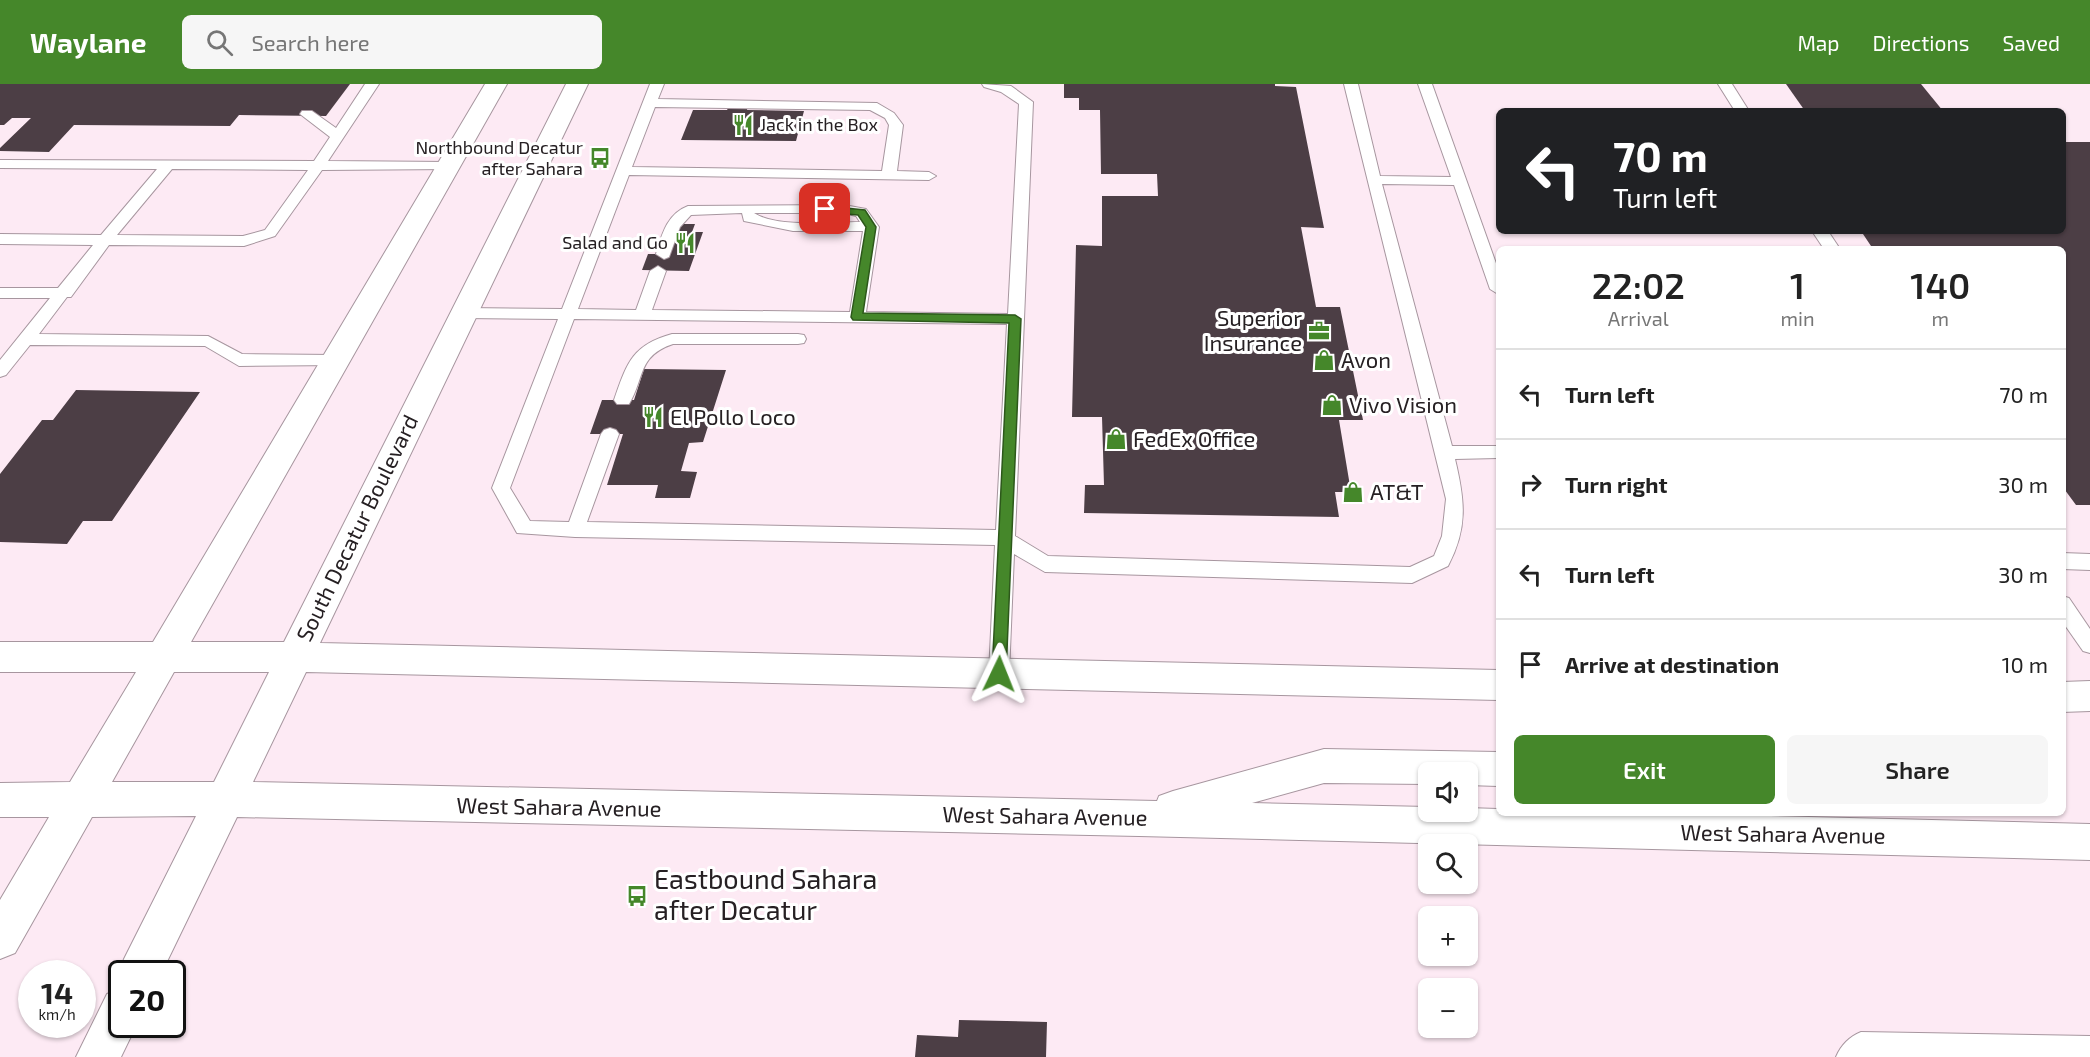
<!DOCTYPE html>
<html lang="en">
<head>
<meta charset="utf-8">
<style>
  :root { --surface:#fff; --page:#f6f6f6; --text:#222; --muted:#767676; --line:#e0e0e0; --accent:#45872a }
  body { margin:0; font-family:"Exo 2",sans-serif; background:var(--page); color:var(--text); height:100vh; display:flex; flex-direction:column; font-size:22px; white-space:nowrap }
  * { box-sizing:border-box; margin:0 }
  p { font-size:20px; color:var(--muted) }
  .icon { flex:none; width:33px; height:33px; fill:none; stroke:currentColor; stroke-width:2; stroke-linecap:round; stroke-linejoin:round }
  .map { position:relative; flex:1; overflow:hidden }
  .drawer { position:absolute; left:1496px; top:162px; width:570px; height:570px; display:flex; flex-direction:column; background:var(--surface); border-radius:9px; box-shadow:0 2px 4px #0004 }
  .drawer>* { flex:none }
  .top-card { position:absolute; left:1496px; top:24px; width:570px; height:126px; border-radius:9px; box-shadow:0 2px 4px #0004; background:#202124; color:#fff; overflow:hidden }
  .fabs { position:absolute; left:1418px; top:678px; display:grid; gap:12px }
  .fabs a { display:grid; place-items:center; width:60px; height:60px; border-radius:9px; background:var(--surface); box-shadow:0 2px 4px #0004; font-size:30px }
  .speed { position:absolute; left:18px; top:876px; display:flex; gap:12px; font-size:30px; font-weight:700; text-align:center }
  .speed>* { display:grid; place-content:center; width:78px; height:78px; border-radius:50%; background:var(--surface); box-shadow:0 2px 4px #0004; line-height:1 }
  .speed small { font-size:15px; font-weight:400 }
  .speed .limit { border:3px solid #111; border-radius:9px; background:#fff; color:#111 }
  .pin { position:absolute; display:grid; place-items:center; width:51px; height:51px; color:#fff; margin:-26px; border-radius:12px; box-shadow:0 3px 9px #0006 }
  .me { position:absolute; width:66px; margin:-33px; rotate:2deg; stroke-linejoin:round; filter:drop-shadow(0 0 4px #0008) }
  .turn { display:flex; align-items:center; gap:21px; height:126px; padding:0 18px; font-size:27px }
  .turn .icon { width:78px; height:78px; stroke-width:2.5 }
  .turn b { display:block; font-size:42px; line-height:51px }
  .eta { display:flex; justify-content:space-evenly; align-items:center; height:102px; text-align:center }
  .eta b { font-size:36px; font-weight:600; line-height:42px }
  .action { display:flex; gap:12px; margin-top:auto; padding:12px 18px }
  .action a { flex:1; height:69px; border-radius:9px; background:var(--accent); color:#fff; font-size:24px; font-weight:600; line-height:69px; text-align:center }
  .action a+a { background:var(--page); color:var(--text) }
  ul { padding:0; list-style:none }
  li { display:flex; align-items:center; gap:18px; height:90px; padding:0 18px; border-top:2px solid var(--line) }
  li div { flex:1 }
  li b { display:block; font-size:22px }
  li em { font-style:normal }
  header { display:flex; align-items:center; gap:36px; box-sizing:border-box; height:84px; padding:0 30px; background:var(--accent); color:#fff }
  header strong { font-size:28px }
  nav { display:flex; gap:33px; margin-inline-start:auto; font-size:21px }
  .search { width:420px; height:54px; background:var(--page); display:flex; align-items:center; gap:15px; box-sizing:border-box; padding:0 21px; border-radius:9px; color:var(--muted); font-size:22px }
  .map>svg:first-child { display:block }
  .building { fill:#4c3e45 }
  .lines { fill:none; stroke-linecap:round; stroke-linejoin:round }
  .lane-casing { stroke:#a7969f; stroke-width:2 }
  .primary-casing { stroke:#a7969f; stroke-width:2 }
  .lane { fill:#fff; fill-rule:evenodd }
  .primary { fill:#fff; fill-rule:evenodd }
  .route { fill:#45872a; stroke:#2d581b; stroke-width:1.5 }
  .labels { text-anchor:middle; stroke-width:6; stroke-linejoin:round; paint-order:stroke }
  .far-poi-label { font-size:18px; fill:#262023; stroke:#fff; text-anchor:end }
  .poi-label { font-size:22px; fill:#262023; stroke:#fff; text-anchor:start }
  .street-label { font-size:22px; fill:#262023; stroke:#fff }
  .near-poi-label { font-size:27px; fill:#262023; stroke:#fff; text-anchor:start }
</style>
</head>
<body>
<header>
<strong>Waylane</strong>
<div class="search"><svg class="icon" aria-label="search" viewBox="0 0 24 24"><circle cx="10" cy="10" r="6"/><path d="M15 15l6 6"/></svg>Search here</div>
<nav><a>Map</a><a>Directions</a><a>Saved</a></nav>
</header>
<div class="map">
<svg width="2090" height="973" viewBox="0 0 2090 973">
  <rect width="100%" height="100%" fill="#fdeaf4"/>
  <g class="building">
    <path d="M0,0H350L326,32L239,31L230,42L74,41L49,68L0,67V64L31,34H12L4,41H0Z"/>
    <path d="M1064,0H1275V2L1296,3L1324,144L1301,143L1316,223H1340L1363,336H1339L1351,408H1335L1339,433L1084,429L1085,401H1104L1102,333H1072L1076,161L1102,162V112H1158L1157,90H1101L1100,26H1079V14H1064Z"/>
    <path d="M1786,0H1921L1943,27H1805Z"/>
    <path d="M730,21H748L747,26L804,27L796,57L681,56L693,26H727Z"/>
    <path d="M2062,58H2090V421H2076L2062,402V165H1873L1861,147H2062Z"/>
    <path d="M679,140H695L692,148H703L689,187L642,186L648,170H668Z"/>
    <path d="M644,285L726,286L703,358L689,359L681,387L697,388L690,414H655L658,401H607L623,350H590L602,316H634Z"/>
    <path d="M76,306L200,308L112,437H83L67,460L0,458V390L42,336H53Z"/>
    <path d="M959,936L1047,938L1046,973H915L917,951L958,953Z"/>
  </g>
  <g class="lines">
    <defs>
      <g id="lane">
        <path d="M365,0H379L328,77L448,78L453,79L455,82L453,85L322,86L275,152L244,162L109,161L71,213H67L39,250L208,252L242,270L334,271L340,273L342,277L340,281L239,282L205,262L30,261L6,291L0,293V276L50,214H0V204H58L93,161L0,160V150L101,151L157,85L0,84V76L314,77L330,53L300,30L302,27H312L336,44ZM172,85L308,86L265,146L243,152L117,151Z"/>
        <path d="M650,0H664L658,15L877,19L894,29L903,41L897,87L929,88L936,92L929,96L629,91L578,225L636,226L650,187L658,182L666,187L652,226L850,228L863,147H793L744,137L742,129L691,131L680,143L669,173L664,175L656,170C662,150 667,130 688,122L844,121L866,125L879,143L866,228L1008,230L1019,20L1001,8L984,3L982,0L1011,2L1033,18L1015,452L1048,472L1410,483L1434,472L1442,452L1446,415L1344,0H1358L1380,92L1451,93L1418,0H1432L1498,185V210L1490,205L1454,101L1382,100L1452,362H1498V374L1455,375C1465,417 1468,444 1448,482L1412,499L1045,488L1014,470L1009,590L1006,596L999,599L992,596L989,590L995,461L575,453L517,449L492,404L558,235L464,234L458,233L456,229L458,225L464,224L562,225ZM655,23L870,26L885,34L889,41L882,87L632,83ZM754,129H844L856,132L860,138C833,138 777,144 754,129ZM574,235L1007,240L996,446L587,438L619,350L616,346L610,344L604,346L601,350L569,438L530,437L510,404Z"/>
        <path d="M1718,0H1732L1749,27H1735Z"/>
        <path d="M1812,147H1828L1840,165H1824Z"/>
        <path d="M672,250H798L804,251L806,255L804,259L798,260H673C637,272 645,294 629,320H617L614,316C627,279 632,261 672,250Z"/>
        <path d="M2062,469L2090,470V486L2062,485Z"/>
        <path d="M2062,512L2069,514L2090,545V569L2083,567L2062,537Z"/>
        <path d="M1861,948L2090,952V973H1836C1841,961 1849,953 1861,948Z"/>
      </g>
      <g id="primary">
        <path d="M485,0H507L191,558H284L566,0H588L320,559L1498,586V616L306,588L253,698L1157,717L1159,712L1173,707L1324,665L1498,668V702L1467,701V688H1428V700L1324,699L1252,719L1428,723V728H1467V724L1498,725V729H1652L2090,740V776L1139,752L237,733L161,890H122V898L118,890L124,875L196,732L92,733L15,869L0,875V816L49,733H0V699L70,698L136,588H0V558H153ZM174,588H269L214,698H112Z"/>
        <path d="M2090,597V627L2062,628V598Z"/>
        <path d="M122,904V940H137L121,973H76L107,910Z"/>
      </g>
    </defs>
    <use href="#lane" class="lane-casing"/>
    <use href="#primary" class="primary-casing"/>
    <use href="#lane" class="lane"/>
    <use href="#primary" class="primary"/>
  </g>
  <path class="route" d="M825,122L865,126L876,143L863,229L1015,231L1021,235L1006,590L1004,595L999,597L994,595L992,590L1009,239L853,236L851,233L866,143L858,131L821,128L820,125Z"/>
  <defs>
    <symbol id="restaurant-bare" viewBox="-9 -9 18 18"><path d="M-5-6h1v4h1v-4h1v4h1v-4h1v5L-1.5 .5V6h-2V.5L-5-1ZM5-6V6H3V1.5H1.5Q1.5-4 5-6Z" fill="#45872a" stroke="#fff" stroke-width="2.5" paint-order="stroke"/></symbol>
    <symbol id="bus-bare" viewBox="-9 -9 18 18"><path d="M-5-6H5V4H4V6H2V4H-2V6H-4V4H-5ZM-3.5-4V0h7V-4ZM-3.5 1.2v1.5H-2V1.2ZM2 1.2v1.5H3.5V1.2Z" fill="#45872a" stroke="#fff" stroke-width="2.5" paint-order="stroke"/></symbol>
    <symbol id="office-bare" viewBox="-9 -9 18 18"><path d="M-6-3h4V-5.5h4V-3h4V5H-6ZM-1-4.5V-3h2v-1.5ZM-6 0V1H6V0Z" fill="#45872a" stroke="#fff" stroke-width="2.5" paint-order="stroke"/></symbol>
    <symbol id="shop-bare" viewBox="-9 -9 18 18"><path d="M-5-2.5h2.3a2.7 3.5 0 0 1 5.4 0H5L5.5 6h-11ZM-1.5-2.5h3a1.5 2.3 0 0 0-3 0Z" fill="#45872a" stroke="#fff" stroke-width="2.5" paint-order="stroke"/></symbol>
  </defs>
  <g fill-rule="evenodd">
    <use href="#restaurant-bare" x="728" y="26" width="30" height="30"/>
    <use href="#bus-bare" x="585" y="59" width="30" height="30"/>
    <use href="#restaurant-bare" x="670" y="144" width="30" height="30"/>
    <use href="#office-bare" x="1304" y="232" width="30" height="30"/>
    <use href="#shop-bare" x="1309" y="261" width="30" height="30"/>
    <use href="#shop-bare" x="1317" y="306" width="30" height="30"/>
    <use href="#restaurant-bare" x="638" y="318" width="30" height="30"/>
    <use href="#shop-bare" x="1101" y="340" width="30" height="30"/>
    <use href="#shop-bare" x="1338" y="393" width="30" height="30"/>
    <use href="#bus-bare" x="622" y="797" width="30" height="30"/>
  </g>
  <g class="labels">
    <g class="far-poi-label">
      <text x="760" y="47" text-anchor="start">Jack in the Box</text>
      <text x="583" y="70">Northbound Decatur<tspan x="583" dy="21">after Sahara</tspan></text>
      <text x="668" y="165">Salad and Go</text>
    </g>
    <g class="poi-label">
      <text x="1302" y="242" text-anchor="end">Superior<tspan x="1302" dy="25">Insurance</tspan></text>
      <text x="1341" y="284">Avon</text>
      <text x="1349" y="329">Vivo Vision</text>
      <text x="670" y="341">El Pollo Loco</text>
      <text x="1133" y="363">FedEx Office</text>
      <text x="1370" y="416">AT&amp;T</text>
    </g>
    <g class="street-label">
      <text transform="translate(357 444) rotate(-64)" y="8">South Decatur Boulevard</text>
      <text transform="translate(559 723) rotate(1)" y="8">West Sahara Avenue</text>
      <text transform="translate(1045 732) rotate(1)" y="8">West Sahara Avenue</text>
      <text transform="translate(1783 750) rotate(1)" y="8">West Sahara Avenue</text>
    </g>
    <g class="near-poi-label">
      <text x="654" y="805">Eastbound Sahara<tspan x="654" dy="31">after Decatur</tspan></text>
    </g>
  </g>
</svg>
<div class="fabs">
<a><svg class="icon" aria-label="sound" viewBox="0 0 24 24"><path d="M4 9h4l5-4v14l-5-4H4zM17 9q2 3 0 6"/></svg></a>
<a><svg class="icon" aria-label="search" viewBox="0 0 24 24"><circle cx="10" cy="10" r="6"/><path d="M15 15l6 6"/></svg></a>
<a>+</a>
<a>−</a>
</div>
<div class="speed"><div>14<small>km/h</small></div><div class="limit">20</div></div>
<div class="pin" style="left:825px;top:125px;background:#d93025"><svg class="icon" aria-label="arrive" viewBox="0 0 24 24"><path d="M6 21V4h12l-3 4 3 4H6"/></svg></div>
<svg class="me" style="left:999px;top:590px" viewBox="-20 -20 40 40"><path d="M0-17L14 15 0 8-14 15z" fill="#45872a" stroke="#fff" stroke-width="4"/></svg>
<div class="top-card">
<div class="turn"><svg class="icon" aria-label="left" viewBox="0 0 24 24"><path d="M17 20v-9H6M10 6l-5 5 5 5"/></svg><div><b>70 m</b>Turn left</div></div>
</div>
<section class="drawer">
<div class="eta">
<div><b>22:02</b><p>Arrival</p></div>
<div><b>1</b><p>min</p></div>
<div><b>140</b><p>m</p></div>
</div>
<ul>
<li><svg class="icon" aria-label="left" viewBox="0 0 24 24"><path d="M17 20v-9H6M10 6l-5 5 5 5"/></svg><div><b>Turn left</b></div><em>70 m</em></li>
<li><svg class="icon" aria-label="right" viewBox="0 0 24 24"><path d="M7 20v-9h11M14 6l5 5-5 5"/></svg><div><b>Turn right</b></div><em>30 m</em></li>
<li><svg class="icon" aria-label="left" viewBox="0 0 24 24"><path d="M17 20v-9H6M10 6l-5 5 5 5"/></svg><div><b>Turn left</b></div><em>30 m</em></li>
<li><svg class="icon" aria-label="arrive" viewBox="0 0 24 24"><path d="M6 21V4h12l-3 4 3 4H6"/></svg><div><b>Arrive at destination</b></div><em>10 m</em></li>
</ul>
<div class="action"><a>Exit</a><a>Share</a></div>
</section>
</div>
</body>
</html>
